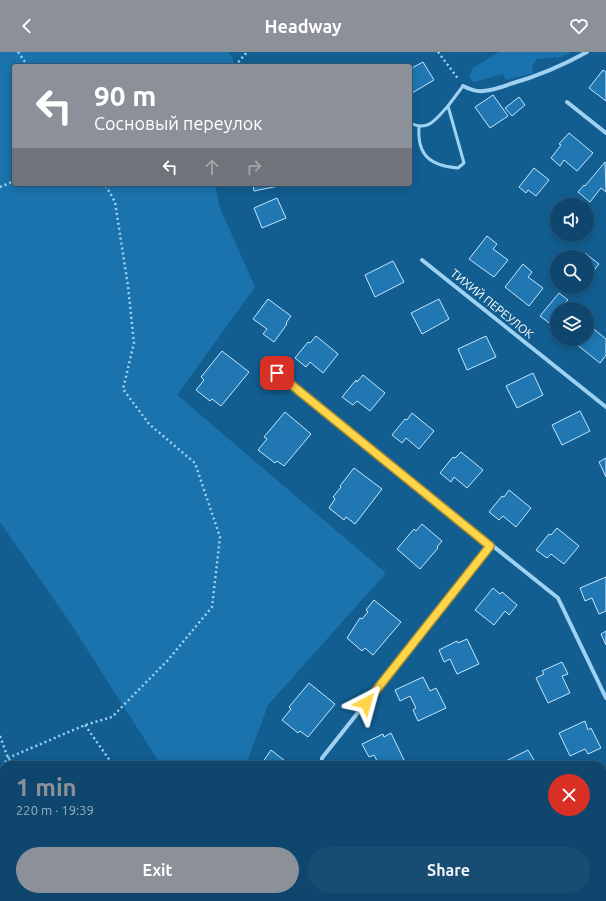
<!DOCTYPE html>
<html lang="en">
<head>
<meta charset="utf-8">
<style>
  :root { --surface:#0e466d; --page:#174d72; --text:#f1f3f6; --muted:#9bb1c2; --line:#2e5e80; --accent:#8c9099 }
  body { margin:0; font-family:Ubuntu,sans-serif; background:var(--page); color:var(--text); height:100vh; display:flex; flex-direction:column; font-size:15px; white-space:nowrap }
  * { box-sizing:border-box; margin:0 }
  p { font-size:13px; color:var(--muted) }
  .icon { flex:none; width:22px; height:22px; fill:none; stroke:currentColor; stroke-width:2; stroke-linecap:round; stroke-linejoin:round }
  .map { position:relative; flex:1; overflow:hidden }
  .details { position:absolute; left:0px; top:709px; width:606px; height:140px; display:flex; flex-direction:column; background:var(--surface); border-radius:12px 12px 0 0; box-shadow:0 2px 10px #0003,0 0 0 1px var(--line) }
  .details>* { flex:none }
  .guide { position:absolute; left:12px; top:12px; width:400px; height:122px; border-radius:4px; box-shadow:0 2px 10px #0003,0 0 0 1px var(--line); background:#8c9099; color:#fff; overflow:hidden }
  .fabs { position:absolute; left:550px; top:146px; display:grid; gap:8px }
  .fabs a { display:grid; place-items:center; width:44px; height:44px; border-radius:50%; background:var(--surface); box-shadow:0 2px 10px #0003,0 0 0 1px var(--line); font-size:20px }
  .pin { position:absolute; display:grid; place-items:center; width:34px; height:34px; color:#fff; margin:-17px; border-radius:8px; box-shadow:0 2px 6px #0006 }
  .me { position:absolute; width:44px; margin:-22px; rotate:39deg; stroke-linejoin:round; filter:drop-shadow(0 0 3px #0008) }
  .turn { display:flex; align-items:center; gap:14px; height:84px; padding:0 16px; font-size:18px }
  .turn .icon { width:52px; height:52px; stroke-width:2.5 }
  .turn b { display:block; font-size:28px; line-height:34px }
  .lanes { display:flex; align-items:center; height:38px; padding:0 16px; background:#0003; justify-content:center; gap:20px; direction:ltr }
  .lanes .off { opacity:.35 }
  .round { display:grid; place-items:center; flex:none; width:42px; height:42px; border-radius:21px; background:var(--page) }
  .headline { display:flex; align-items:center; justify-content:space-between; height:68px; padding:0 16px }
  h1 { font-size:24px; font-weight:600; line-height:30px; color:var(--accent) }
  .action { display:flex; gap:8px; margin-top:auto; padding:8px 16px }
  .action a { flex:1; height:46px; border-radius:24px; background:var(--accent); color:#fff; font-size:16px; font-weight:600; line-height:46px; text-align:center }
  .action a+a { background:var(--page); color:var(--text) }
  header { display:flex; justify-content:space-between; align-items:center; height:52px; padding:0 16px; background:var(--accent); color:#fff; font-size:18px; font-weight:600 }
  .map>svg:first-child { display:block }
  .green { fill:#1a73ac }
  .building { fill:#2077b1; stroke:#c5e7fd }
  .lines { fill:none; stroke-linecap:round; stroke-linejoin:round }
  .path { stroke:#9ed1f2; stroke-width:2.5; stroke-dasharray:2 3; stroke-linecap:butt }
  .service { stroke:#9ed1f2; stroke-width:3 }
  .minor { stroke:#9ed1f2; stroke-width:4 }
  .route-casing { stroke:#a68a30; stroke-width:10 }
  .route { stroke:#ffd54a; stroke-width:7 }
  .labels { text-anchor:middle; stroke-width:4; stroke-linejoin:round; paint-order:stroke }
  .street-label { font-size:12px; fill:#fff; stroke:#125e91 }
</style>
</head>
<body>
<header><svg class="icon" aria-label="back" viewBox="0 0 24 24"><path d="M15 5l-7 7 7 7"/></svg>Headway<svg class="icon" aria-label="heart" viewBox="0 0 24 24"><path d="M12 20l-8-8c-3-5 5-10 8-4 3-6 11-1 8 4z"/></svg></header>
<div class="map">
<svg width="606" height="849" viewBox="0 0 606 849">
  <rect width="100%" height="100%" fill="#125e91"/>
  <g class="green">
    <path d="M0,0H229L236,14H14V132H215L220,156L255,235L177,343L386,521L268,653L246,713H161L69,569L0,470Z"/>
    <path d="M499,0H572L562,5L537,7L532,14L533,21L506,28L503,22L474,30L469,25L473,16Z"/>
    <path d="M4,735V845H86L89,849H0V736Z"/>
    <path d="M226,845H286V849H227Z"/>
  </g>
  <g class="building">
    <path d="M423,10L434,28L412,41L410,38V17Z"/>
    <path d="M603,18L606,20V49L589,36Z"/>
    <path d="M493,43L508,64L490,76L475,55Z"/>
    <path d="M519,45L525,53L512,64L505,56Z"/>
    <path d="M569,81L593,101L577,119L564,108L560,114L551,106L561,93L559,92Z"/>
    <path d="M605,110L606,140L601,136L590,150L578,140L584,133L585,134Z"/>
    <path d="M534,116L549,128L536,144L528,138L526,141L519,135Z"/>
    <path d="M253,132H279V134L254,139Z"/>
    <path d="M277,146L286,166L262,176L254,156Z"/>
    <path d="M487,184L497,192L493,197L508,208L494,225L469,207Z"/>
    <path d="M585,201L599,212L587,227V205H581Z"/>
    <path d="M393,209L404,230L375,245L365,223Z"/>
    <path d="M523,212L532,220L528,225L543,236L529,254L505,235Z"/>
    <path d="M559,241L568,248L563,253L568,257H557V277L540,264Z"/>
    <path d="M268,247L291,264L286,271L287,272L274,290L263,282L267,277L253,267Z"/>
    <path d="M439,247L449,267L422,282L411,261Z"/>
    <path d="M590,274L606,287V303L600,311L576,292L580,287H587V279Z"/>
    <path d="M316,284L338,302L323,321L310,310L306,315L295,306L308,290L310,291Z"/>
    <path d="M486,284L496,305L467,318L458,297Z"/>
    <path d="M222,299L249,320L221,354L212,347L210,349L196,338L204,328L201,325Z"/>
    <path d="M533,321L543,343L517,356L506,334Z"/>
    <path d="M363,323L385,341L370,359L357,349L353,353L342,345L356,328L357,330Z"/>
    <path d="M580,359L590,379L562,393L552,373Z"/>
    <path d="M285,360L311,382L284,414L277,409L275,411L258,398L267,387L264,385Z"/>
    <path d="M412,361L434,379L419,397L406,386L402,391L392,383L405,367L407,368Z"/>
    <path d="M461,400L483,418L467,436L454,425L451,430L440,421L453,405L455,406Z"/>
    <path d="M606,406V425L599,410Z"/>
    <path d="M354,416L382,437L355,472L346,465L344,468L329,456L335,447L333,445L341,435L340,434Z"/>
    <path d="M509,438L531,456L516,475L503,464L499,468L489,460L502,444L504,445Z"/>
    <path d="M422,472L442,489L437,495L438,496L420,517L397,497L414,477L416,479Z"/>
    <path d="M557,476L579,494L564,512L551,502L547,506L536,498L549,482L551,483Z"/>
    <path d="M606,525V559L599,562L592,546L585,549L580,536Z"/>
    <path d="M493,536L500,542L502,540L517,553L509,563L505,559L494,573L475,558Z"/>
    <path d="M374,548L401,570L373,603L365,596L362,599L347,586L360,566L362,567L368,560L366,558Z"/>
    <path d="M606,579V593L601,582Z"/>
    <path d="M467,587L479,612L457,622L450,607L444,610L439,598L457,589L458,591Z"/>
    <path d="M562,610L568,622L562,624L570,641L548,651L536,626L544,622L542,619Z"/>
    <path d="M423,625L430,639L436,636L446,656L418,669L413,658L416,656L410,644L400,649L395,638Z"/>
    <path d="M309,631L335,652L308,685L300,679L298,681L282,668L291,657L289,655Z"/>
    <path d="M585,669L588,678L591,676L601,696L588,702L585,697L570,704L559,681Z"/>
    <path d="M391,681L404,708L393,713H379L374,703L369,705L362,692L383,682L384,685Z"/>
    <path d="M271,698L290,713H264L262,711Z"/>
    <path d="M528,698L537,713H503L502,711Z"/>
    <path d="M606,755V789L602,791V763L603,762L602,757Z"/>
    <path d="M296,845H331L328,848L330,849H292Z"/>
    <path d="M430,845H445L447,849H423Z"/>
  </g>
  <g class="lines">
    <g class="path">
      <path d="M18,0L28,14"/>
      <path d="M438,0L459,28"/>
      <path d="M235,14L247,0"/>
      <path d="M0,135L14,129"/>
      <path d="M85,673L113,713"/>
      <path d="M0,684L8,706L13,713"/>
      <path d="M0,719L8,706L85,673L112,665L168,608L212,555L220,485L195,411L149,372L123,337L134,291L128,234L115,150L105,132"/>
      <path d="M43,845L44,849"/>
      <path d="M98,845L101,849"/>
      <path d="M207,845L210,849"/>
      <path d="M118,849L119,845"/>
    </g>
    <g class="service">
      <path d="M448,54L463,34"/>
      <path d="M410,71C429,80 436,67 448,54L464,111L458,116C431,114 417,104 419,75"/>
    </g>
    <g class="minor">
      <path d="M463,34C469,37 476,40 483,39C492,38 502,35 510,32C538,24 562,14 587,0"/>
      <path d="M567,50L606,81"/>
      <path d="M422,208L606,355"/>
      <path d="M277,321L558,546L606,646"/>
      <path d="M327,713L322,709V706L490,494"/>
      <path d="M602,724L606,722"/>
      <path d="M362,849L365,845"/>
    </g>
  </g>
  <g class="lines">
    <defs>
      <path id="route" d="M277,321L490,494L366,651"/>
    </defs>
    <use href="#route" class="route-casing"/>
    <use href="#route" class="route"/>
  </g>
  <g class="labels">
    <g class="street-label">
      <text transform="translate(492 252) rotate(39)" y="4">ТИХИЙ ПЕРЕУЛОК</text>
    </g>
  </g>
</svg>
<div class="fabs">
<a><svg class="icon" aria-label="sound" viewBox="0 0 24 24"><path d="M4 9h4l5-4v14l-5-4H4zM17 9q2 3 0 6"/></svg></a>
<a><svg class="icon" aria-label="search" viewBox="0 0 24 24"><circle cx="10" cy="10" r="6"/><path d="M15 15l6 6"/></svg></a>
<a><svg class="icon" aria-label="layers" viewBox="0 0 24 24"><path d="M12 4l9 5-9 5-9-5zM3 14l9 5 9-5"/></svg></a>
</div>
<div class="pin" style="left:277px;top:321px;background:#d93025"><svg class="icon" aria-label="arrive" viewBox="0 0 24 24"><path d="M6 21V4h12l-3 4 3 4H6"/></svg></div>
<svg class="me" style="left:366px;top:651px" viewBox="-20 -20 40 40"><path d="M0-17L14 15 0 8-14 15z" fill="#ffd54a" stroke="#fff" stroke-width="4"/></svg>
<div class="guide">
<div class="turn"><svg class="icon" aria-label="left" viewBox="0 0 24 24"><path d="M17 20v-9H6M10 6l-5 5 5 5"/></svg><div><b>90 m</b>Сосновый переулок</div></div>
<div class="lanes"><svg class="icon" aria-label="left" viewBox="0 0 24 24"><path d="M17 20v-9H6M10 6l-5 5 5 5"/></svg><svg class="icon off" aria-label="ahead" viewBox="0 0 24 24"><path d="M12 20V5M6 11l6-6 6 6"/></svg><svg class="icon off" aria-label="right" viewBox="0 0 24 24"><path d="M7 20v-9h11M14 6l5 5-5 5"/></svg></div>
</div>
<section class="details">
<div class="headline"><div><h1>1 min</h1><p>220 m · 19:39</p></div><a class="round" style="background:#d93025;color:#fff"><svg class="icon" aria-label="close" viewBox="0 0 24 24"><path d="M6 6l12 12M18 6L6 18"/></svg></a></div>
<div class="action"><a>Exit</a><a>Share</a></div>
</section>
</div>
</body>
</html>
